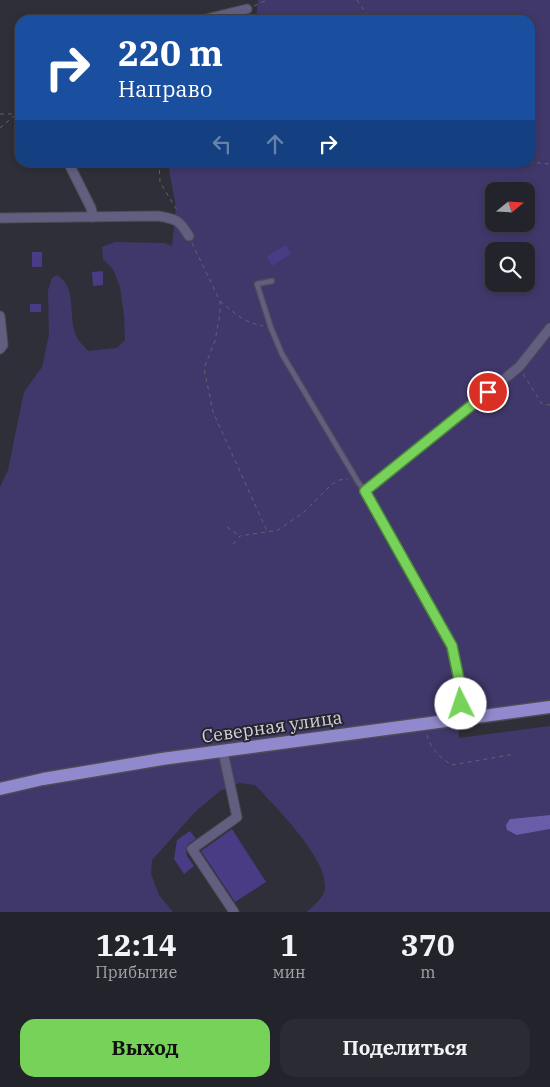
<!DOCTYPE html>
<html lang="ru">
<head>
<meta charset="utf-8">
<style>
  :root { --surface:#23232b; --page:#2b2b33; --text:#f1f3f6; --muted:#a3a4a9; --line:#404047; --accent:#77d259 }
  body { margin:0; font-family:"IBM Plex Serif",serif; background:var(--page); color:var(--text); height:100vh; display:flex; flex-direction:column; font-size:19px; white-space:nowrap }
  * { box-sizing:border-box; margin:0 }
  p { font-size:16px; color:var(--muted) }
  .icon { flex:none; width:28px; height:28px; fill:none; stroke:currentColor; stroke-width:2; stroke-linecap:round; stroke-linejoin:round }
  .map { position:relative; height:912px; overflow:hidden }
  .sheet { display:flex; flex-direction:column; background:var(--surface); flex:1 }
  .sheet>* { flex:none }
  .banner { position:absolute; left:15px; top:15px; width:520px; height:152px; border-radius:15px; box-shadow:0 2px 8px #0003,0 0 0 1px var(--line); background:#1a4fa0; color:#fff; overflow:hidden }
  .needle { width:32px; rotate:72deg }
  .tools { position:absolute; left:485px; top:182px; display:grid; gap:10px }
  .tools a { display:grid; place-items:center; width:50px; height:50px; border-radius:10px; background:var(--surface); box-shadow:0 2px 8px #0003,0 0 0 1px var(--line); font-size:25px }
  .pin { position:absolute; display:grid; place-items:center; width:42px; height:42px; color:#fff; margin:-21px; border:2px solid #fff; border-radius:50%; box-shadow:0 1px 5px #0007 }
  .me { position:absolute; width:55px; margin:-28px; rotate:356deg; stroke-linejoin:round; filter:drop-shadow(0 0 4px #0008) }
  .turn { display:flex; align-items:center; gap:18px; height:105px; padding:0 20px; font-size:22px }
  .turn .icon { width:65px; height:65px; stroke-width:2.5 }
  .turn b { display:block; font-size:35px; line-height:42px }
  .lanes { display:flex; align-items:center; height:48px; padding:0 20px; background:#0003; justify-content:center; gap:25px; direction:ltr }
  .lanes .off { opacity:.35 }
  .eta { display:flex; justify-content:space-evenly; align-items:center; height:85px; text-align:center }
  .eta b { font-size:30px; font-weight:700; line-height:35px }
  .cta { display:flex; gap:10px; margin-top:auto; padding:10px 20px }
  .cta a { flex:1; height:58px; border-radius:15px; background:var(--accent); color:#111; font-size:20px; font-weight:700; line-height:58px; text-align:center }
  .cta a+a { background:var(--page); color:var(--text) }
  .map>svg:first-child { display:block }
  .green { fill:#40386a; fill-rule:evenodd }
  .water { fill:#695daa }
  .building { fill:#493b84 }
  .lines { fill:none; stroke-linecap:round; stroke-linejoin:round }
  .service-casing { stroke:#4d4c56; stroke-width:7 }
  .minor-casing { stroke:#4d4c56; stroke-width:11 }
  .primary-casing { stroke:#4d4c56; stroke-width:15 }
  .path { stroke:#62616b; stroke-width:1; stroke-dasharray:4 4; stroke-linecap:butt }
  .service { stroke:#615e7f; stroke-width:4.5 }
  .minor { stroke:#615e7f; stroke-width:9 }
  .primary { stroke:#9189cd; stroke-width:12 }
  .route-casing { stroke:#4d883a; stroke-width:12 }
  .route { stroke:#77d259; stroke-width:9 }
  .labels { text-anchor:middle; stroke-width:4; stroke-linejoin:round; paint-order:stroke }
  .street-label { font-size:18px; fill:#d3d2d9; stroke:#26252f }
</style>
</head>
<body>
<div class="map">
<svg width="550" height="912" viewBox="0 0 550 912">
  <rect width="100%" height="100%" fill="#2f2f39"/>
  <path class="green" d="M258,0H550V703L456,715L459,738L550,726V815L510,819L517,835L550,829V912H307C314,905 325,897 325,887C327,858 275,806 255,785L239,783L220,791L195,812L152,860L151,874L159,895L173,912H0V487L8,470L24,392L42,367L49,335L48,291L52,278L57,275C79,288 66,319 78,339C80,343 85,347 88,351L117,348L125,340L124,316L120,287L113,269L103,259L102,247L115,242L164,243L172,246L176,208L168,163L530,162V20H256ZM494,191H526V224H494ZM494,251H526V284H494Z"/>
  <path class="water" d="M550,815V829L517,835L507,830L506,825L510,819Z"/>
  <g class="building">
    <path d="M286,245L291,254L272,266L267,256Z"/>
    <rect x="32" y="252" width="10" height="15"/>
    <path d="M103,271V285L93,286L92,272Z"/>
    <rect x="30" y="304" width="11" height="8"/>
    <path d="M232,829L266,882L235,902L201,851Z"/>
    <path d="M190,831L196,839L188,844L186,850L187,856L194,866L184,874L174,859L177,840Z"/>
  </g>
  <g class="lines">
    <defs>
      <path id="service" d="M272,281L257,284L271,328L282,354L358,482L365,491"/>
      <g id="minor">
        <path d="M202,20L247,9"/>
        <path d="M68,162L91,208L93,217"/>
        <path d="M0,218L158,216C177,219 179,220 189,236"/>
        <path d="M0,316L3,345L0,349"/>
        <path d="M460,719L461,689L451,646L365,491L519,367L550,328"/>
        <path d="M223,752L237,817L192,849L234,912"/>
      </g>
      <path id="primary" d="M0,789L43,779L162,759L550,707"/>
    </defs>
    <use href="#service" class="service-casing"/>
    <use href="#minor" class="minor-casing"/>
    <use href="#primary" class="primary-casing"/>
    <g class="path">
      <path d="M357,0L371,20"/>
      <path d="M254,6L267,0"/>
      <path d="M0,114H20"/>
      <path d="M0,128L15,115"/>
      <path d="M159,162L160,182L178,212"/>
      <path d="M529,162L550,164"/>
      <path d="M192,243L220,301V314L215,341L204,368L213,412L267,531"/>
      <path d="M220,301C234,313 245,323 263,326"/>
      <path d="M523,374L542,404L550,405"/>
      <path d="M227,527L240,536"/>
      <path d="M233,544L240,536L278,530L303,513L331,485L339,480L348,479"/>
      <path d="M427,735C430,748 441,759 452,765L515,754"/>
    </g>
    <use href="#service" class="service"/>
    <use href="#minor" class="minor"/>
    <use href="#primary" class="primary"/>
  </g>
  <g class="lines">
    <defs>
      <path id="route" d="M461,704V689L452,646L365,491L488,392"/>
    </defs>
    <use href="#route" class="route-casing"/>
    <use href="#route" class="route"/>
  </g>
  <g class="labels">
    <g class="street-label">
      <text transform="translate(272 727) rotate(-8)" y="6">Северная улица</text>
    </g>
  </g>
</svg>
<div class="tools">
<a><svg class="needle" viewBox="-14 -14 28 28"><path d="M0-13l5 13h-10z" fill="#e53935"/><path d="M0 13l5-13h-10z" fill="#a3a4a9"/></svg></a>
<a><svg class="icon" aria-label="search" viewBox="0 0 24 24"><circle cx="10" cy="10" r="6"/><path d="M15 15l6 6"/></svg></a>
</div>
<div class="pin" style="left:488px;top:392px;background:#d93025"><svg class="icon" aria-label="arrive" viewBox="0 0 24 24"><path d="M6 21V4h12l-3 4 3 4H6"/></svg></div>
<svg class="me" style="left:461px;top:704px" viewBox="-20 -20 40 40"><circle r="19" fill="#fff"/><path d="M0-13L10 11 0 6-10 11z" fill="#77d259"/></svg>
<div class="banner">
<div class="turn"><svg class="icon" aria-label="right" viewBox="0 0 24 24"><path d="M7 20v-9h11M14 6l5 5-5 5"/></svg><div><b>220 m</b>Направо</div></div>
<div class="lanes"><svg class="icon off" aria-label="left" viewBox="0 0 24 24"><path d="M17 20v-9H6M10 6l-5 5 5 5"/></svg><svg class="icon off" aria-label="ahead" viewBox="0 0 24 24"><path d="M12 20V5M6 11l6-6 6 6"/></svg><svg class="icon" aria-label="right" viewBox="0 0 24 24"><path d="M7 20v-9h11M14 6l5 5-5 5"/></svg></div>
</div>
</div>
<section class="sheet">
<div class="eta">
<div><b>12:14</b><p>Прибытие</p></div>
<div><b>1</b><p>мин</p></div>
<div><b>370</b><p>m</p></div>
</div>
<div class="cta"><a>Выход</a><a>Поделиться</a></div>
</section>
</body>
</html>
